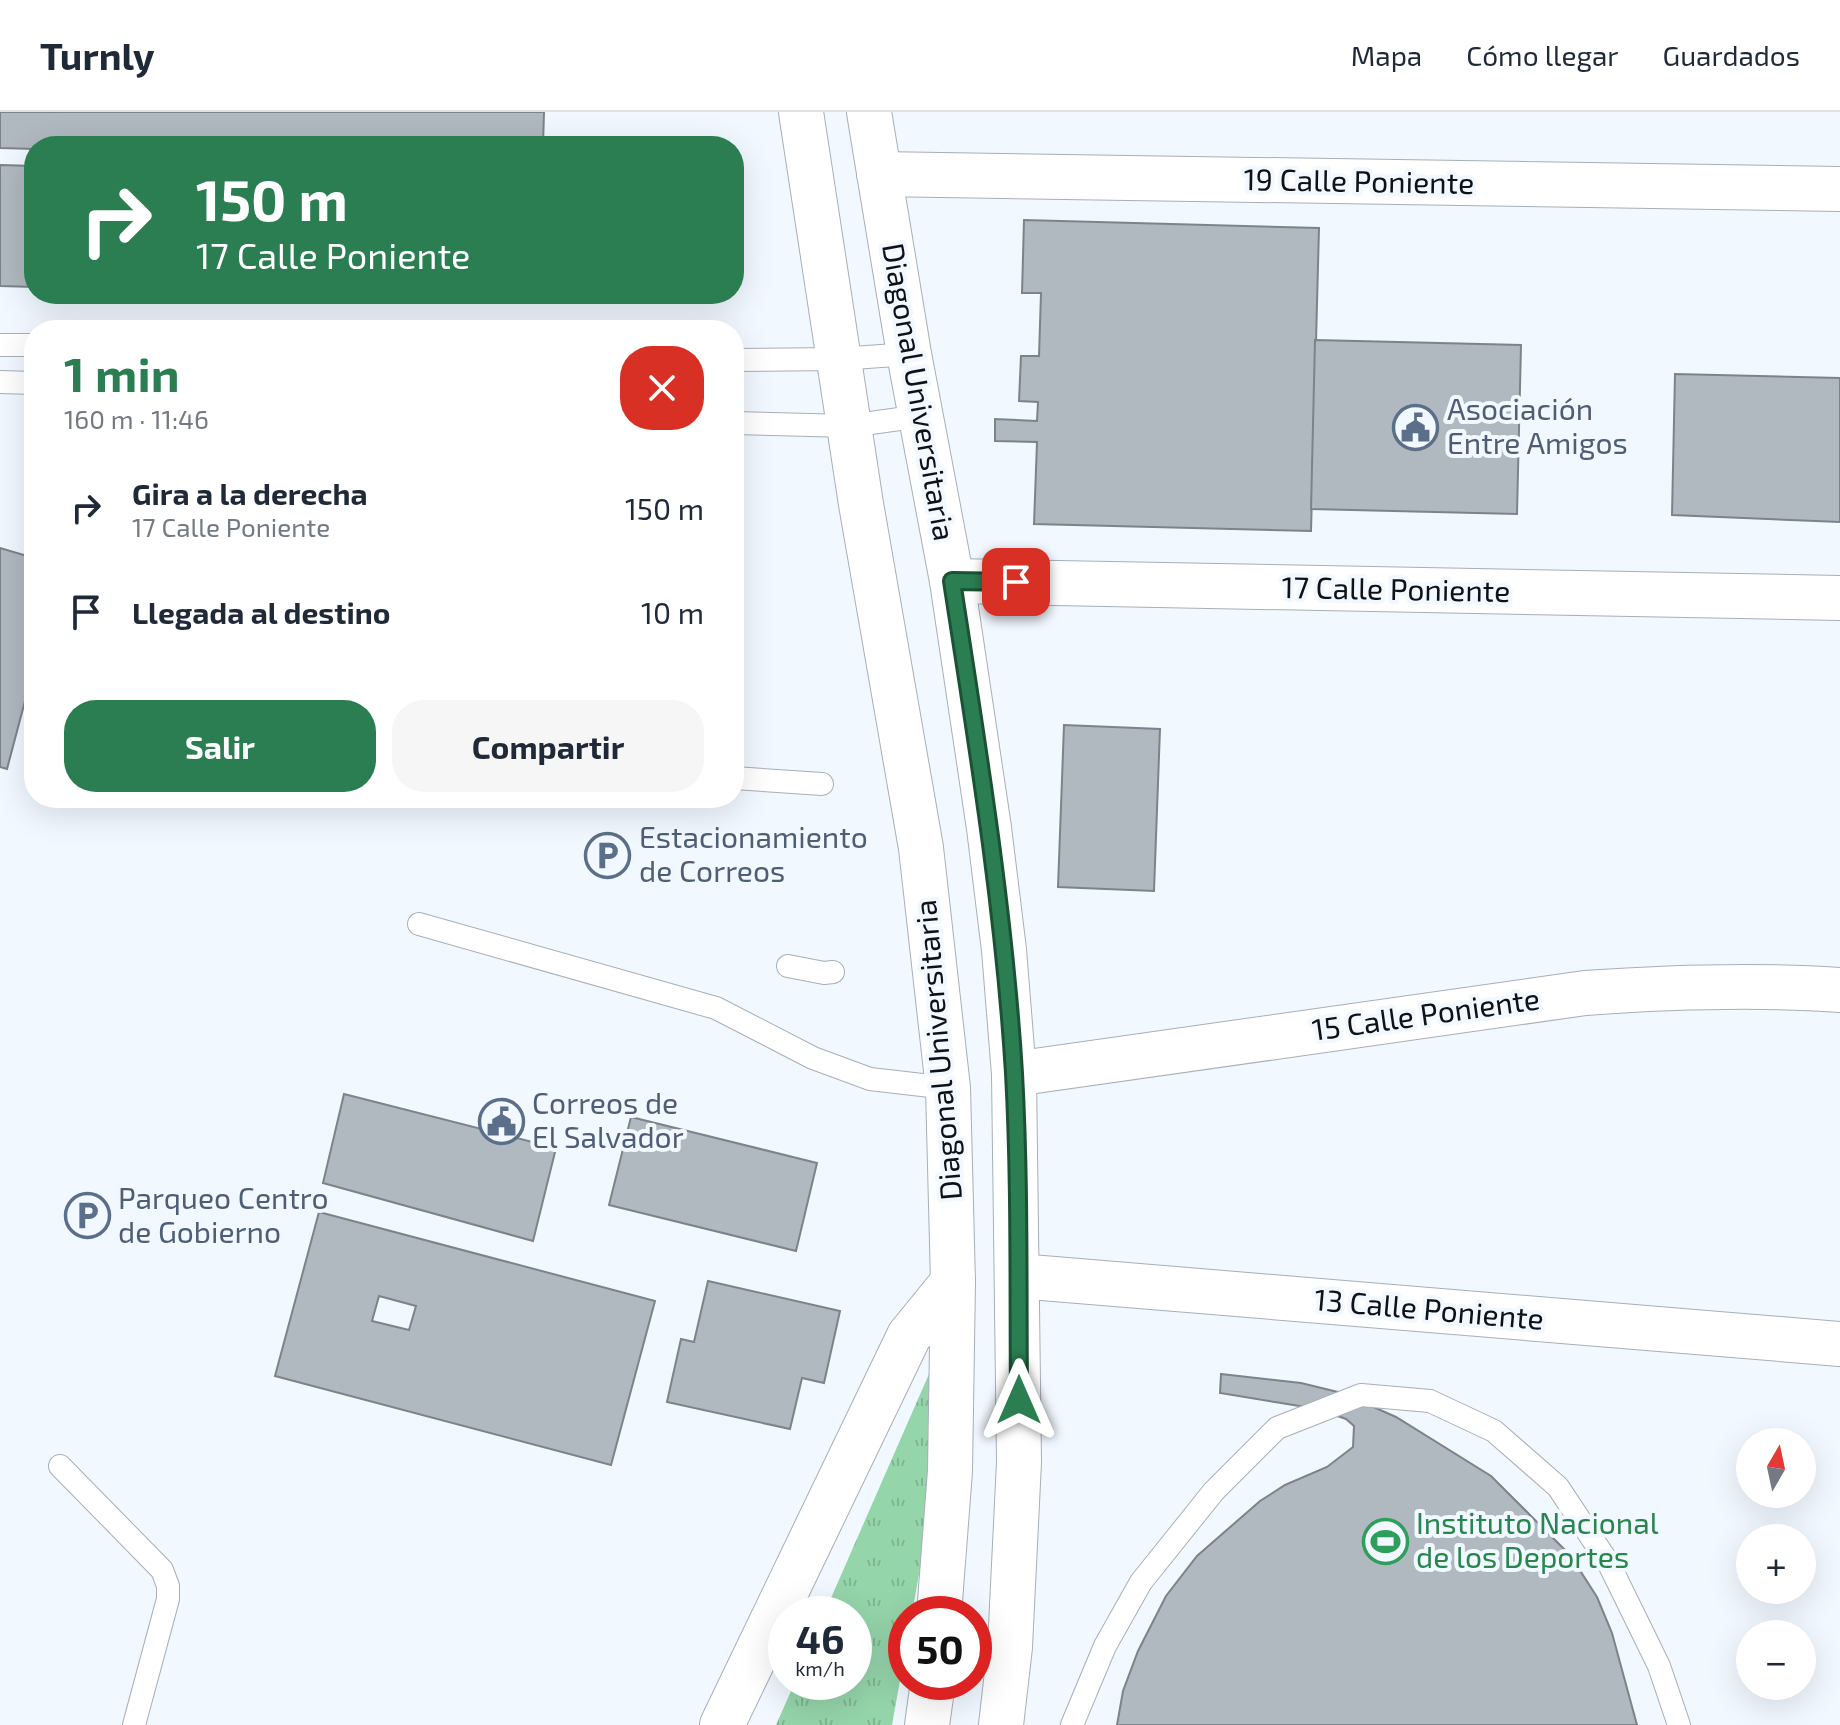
<!DOCTYPE html>
<html lang="es">
<head>
<meta charset="utf-8">
<style>
  :root { --surface:#fff; --page:#f6f6f7; --text:#1f2937; --muted:#747a83; --line:#e0e1e3; --accent:#2a7e51 }
  body { margin:0; font-family:"Exo 2",sans-serif; background:var(--page); color:var(--text); height:100vh; display:flex; flex-direction:column; font-size:30px; white-space:nowrap }
  * { box-sizing:border-box; margin:0 }
  p { font-size:26px; color:var(--muted) }
  .icon { flex:none; width:44px; height:44px; fill:none; stroke:currentColor; stroke-width:2; stroke-linecap:round; stroke-linejoin:round }
  .map { position:relative; flex:1; overflow:hidden }
  .details { position:absolute; left:24px; top:208px; width:720px; height:488px; display:flex; flex-direction:column; background:var(--surface); border-radius:32px; box-shadow:0 8px 32px #0002 }
  .details>* { flex:none }
  .banner { position:absolute; left:24px; top:24px; width:720px; height:168px; border-radius:32px; box-shadow:0 8px 32px #0002; background:#2a7e51; color:#fff; overflow:hidden }
  .needle { width:52px; rotate:9deg }
  .controls { position:absolute; left:1736px; top:1316px; display:grid; gap:16px }
  .controls a { display:grid; place-items:center; width:80px; height:80px; border-radius:50%; background:var(--surface); box-shadow:0 8px 32px #0002; font-size:40px }
  .speed { position:absolute; left:768px; top:1484px; display:flex; gap:16px; font-size:40px; font-weight:700; text-align:center }
  .speed>* { display:grid; place-content:center; width:104px; height:104px; border-radius:50%; background:var(--surface); box-shadow:0 8px 32px #0002; line-height:1 }
  .speed small { font-size:20px; font-weight:400 }
  .speed .limit { border:12px solid #d22; background:#fff; color:#111 }
  .pin { position:absolute; display:grid; place-items:center; width:68px; height:68px; color:#fff; margin:-34px; border-radius:16px; box-shadow:0 4px 12px #0006 }
  .me { position:absolute; width:88px; margin:-44px; rotate:0deg; stroke-linejoin:round; filter:drop-shadow(0 0 6px #0008) }
  .turn { display:flex; align-items:center; gap:28px; height:168px; padding:0 40px; font-size:36px }
  .turn .icon { width:104px; height:104px; stroke-width:2.5 }
  .turn b { display:block; font-size:56px; line-height:68px }
  .round { display:grid; place-items:center; flex:none; width:84px; height:84px; border-radius:32px; background:var(--page) }
  .summary { display:flex; align-items:center; justify-content:space-between; height:136px; padding:0 40px }
  h1 { font-size:48px; font-weight:700; line-height:60px; color:var(--accent) }
  .button { display:flex; gap:16px; margin-top:auto; padding:16px 40px }
  .button a { flex:1; height:92px; border-radius:32px; background:var(--accent); color:#fff; font-size:32px; font-weight:700; line-height:92px; text-align:center }
  .button a+a { background:var(--page); color:var(--text) }
  ul { padding:0; list-style:none }
  li { display:flex; align-items:center; gap:24px; height:104px; padding:0 40px }
  li div { flex:1 }
  li b { display:block; font-size:30px }
  li em { font-style:normal }
  header { display:flex; align-items:center; gap:48px; box-sizing:border-box; height:112px; padding:0 40px; background:var(--surface); border-bottom:2px solid var(--line) }
  header strong { font-size:38px }
  nav { display:flex; gap:44px; margin-inline-start:auto; font-size:28px }
  .map>svg:first-child { display:block }
  .grass { fill:url(#grass-tufts) }
  .building { fill:#b0b8c0; stroke:#7c838b; stroke-width:2; fill-rule:evenodd }
  .lines { fill:none; stroke-linecap:round; stroke-linejoin:round }
  .lane-casing { stroke:#a7afb7; stroke-width:24 }
  .street-casing { stroke:#a7afb7; stroke-width:46 }
  .secondary-casing { stroke:#a7afb7; stroke-width:46 }
  .lane { stroke:#fff; stroke-width:22 }
  .street { stroke:#fff; stroke-width:44 }
  .secondary { stroke:#fff; stroke-width:44 }
  .route-casing { stroke:#1b5235; stroke-width:20 }
  .route { stroke:#2a7e51; stroke-width:14 }
  .labels { text-anchor:middle; stroke-width:8; stroke-linejoin:round; paint-order:stroke }
  .street-label { font-size:30px; fill:#0f1114; stroke:#f1f8ff }
  .service-label { font-size:30px; fill:#4e5e75; stroke:#f1f8ff; text-anchor:start }
  .leisure-label { font-size:30px; fill:#27864d; stroke:#f1f8ff; text-anchor:start }
</style>
</head>
<body>
<header>
<strong>Turnly</strong>
<nav><a>Mapa</a><a>Cómo llegar</a><a>Guardados</a></nav>
</header>
<div class="map">
<svg width="1840" height="1613" viewBox="0 0 1840 1613">
  <defs>
    <pattern id="grass-tufts" width="24" height="20" patternUnits="userSpaceOnUse" patternTransform="scale(2)"><rect width="24" height="20" fill="#95d5aa"/><path d="M3 7l-1-3M5 7V3M7 7l1-3M15 17l-1-3M17 17v-4M19 17l1-3" fill="none" stroke="#7fb691"/></pattern>
  </defs>
  <rect width="100%" height="100%" fill="#f1f8ff"/>
  <path class="grass" d="M936,1246L934,1376L912,1502H906V1535L892,1613H776L795,1570H854V1502H824Z"/>
  <g class="building">
    <path d="M0,0H544L543,34H34V37L0,36Z"/>
    <path d="M0,53L34,54V175L0,174Z"/>
    <path d="M1024,108L1319,116L1311,419L1034,412L1037,330L995,329V307L1037,309L1038,290L1019,289L1021,244H1039L1041,181H1022Z"/>
    <path d="M327,182H640V189Z"/>
    <path d="M1315,228L1521,233L1517,402L1311,397Z"/>
    <path d="M1675,262L1840,266V410L1672,403Z"/>
    <path d="M0,436L34,446V555L7,657L0,655Z"/>
    <path d="M1064,613L1160,617L1154,779L1058,775Z"/>
    <path d="M344,982L556,1036L533,1129L323,1071Z"/>
    <path d="M631,1005L817,1051L796,1139L609,1093Z"/>
    <path d="M319,1100L655,1189L611,1353L275,1264ZM379,1184L416,1194L409,1218L372,1209Z"/>
    <path d="M708,1169L840,1199L824,1271L802,1266L790,1317L667,1290L681,1227L694,1230Z"/>
    <path d="M1221,1262L1301,1271L1342,1281L1396,1305L1491,1364L1570,1443L1597,1485L1612,1521L1637,1613H1117L1123,1579L1138,1539L1166,1484L1197,1444L1260,1389L1285,1373L1327,1355L1353,1335L1354,1314L1346,1307L1318,1297L1220,1281Z"/>
  </g>
  <g class="lines">
    <defs>
      <g id="lane">
        <path d="M0,233H34"/>
        <path d="M734,248L839,247L909,242"/>
        <path d="M0,270L34,271"/>
        <path d="M734,311L849,314L921,304"/>
        <path d="M734,666L822,672"/>
        <path d="M419,812L716,896L813,946L870,967L948,976"/>
        <path d="M788,854L824,861L833,860"/>
        <path d="M60,1354L162,1458L168,1474V1487L134,1613"/>
        <path d="M1072,1613L1105,1534L1141,1470L1214,1379L1277,1316L1361,1283L1430,1289L1494,1319L1558,1375L1609,1452L1659,1554L1679,1613"/>
      </g>
      <g id="street">
        <path d="M879,62L1840,77"/>
        <path d="M952,469L1840,486"/>
        <path d="M1014,962L1585,881C1670,875 1755,872 1840,878"/>
        <path d="M1018,1164L1840,1232"/>
        <path d="M722,1613L909,1224L953,1170"/>
      </g>
      <g id="secondary">
        <path d="M801,0L861,392L921,736L948,976L953,1170L950,1359L939,1502"/>
        <path d="M869,0L909,242L952,469L989,716L1004,838L1014,962L1019,1350L1010,1535L1001,1613"/>
        <path d="M927,1613L933,1570"/>
      </g>
    </defs>
    <use href="#lane" class="lane-casing"/>
    <use href="#street" class="street-casing"/>
    <use href="#secondary" class="secondary-casing"/>
    <use href="#lane" class="lane"/>
    <use href="#street" class="street"/>
    <use href="#secondary" class="secondary"/>
  </g>
  <g class="lines">
    <defs>
      <path id="route" d="M1016,470L952,469C977,632 1004,796 1014,961C1020,1070 1018,1179 1019,1288"/>
    </defs>
    <use href="#route" class="route-casing"/>
    <use href="#route" class="route"/>
  </g>
  <defs>
    <symbol id="civic-ring" viewBox="-11 -11 22 22"><circle r="9.5" fill="#f1f8ff" stroke="#5c6f8a" stroke-width="1.5"/><path d="M-.6-6.5H3V-4.5H.6V-3L4-1V1h2V6H-6V1h2V-1L-.6-3ZM-1.2 2.5V6h2.4V2.5Z" fill="#5c6f8a"/></symbol>
    <symbol id="parking-ring" viewBox="-11 -11 22 22"><circle r="9.5" fill="#f1f8ff" stroke="#5c6f8a" stroke-width="1.5"/><path d="M-3.5-5.5H1a3.5 3.5 0 0 1 0 7H-1V5.5H-3.5ZM-1-3.4V-.6H.8a1.4 1.4 0 0 0 0-2.8Z" fill="#5c6f8a"/></symbol>
    <symbol id="stadium-ring" viewBox="-11 -11 22 22"><circle r="9.5" fill="#f1f8ff" stroke="#2e9e5b" stroke-width="1.5"/><path d="M0-5a6.5 5 0 1 0 0 10a6.5 5 0 1 0 0-10ZM-3.5-1.8h7v3.6h-7Z" fill="#2e9e5b"/></symbol>
  </defs>
  <g fill-rule="evenodd">
    <use href="#civic-ring" x="1390" y="290" width="51" height="51"/>
    <use href="#parking-ring" x="582" y="718" width="51" height="51"/>
    <use href="#civic-ring" x="476" y="984" width="51" height="51"/>
    <use href="#parking-ring" x="62" y="1078" width="51" height="51"/>
    <use href="#stadium-ring" x="1360" y="1404" width="51" height="51"/>
  </g>
  <g class="labels">
    <g class="street-label">
      <text transform="translate(1359 70) rotate(1)" y="10">19 Calle Poniente</text>
      <text transform="translate(918 280) rotate(80)" y="10">Diagonal Universitaria</text>
      <text transform="translate(1396 478) rotate(1)" y="10">17 Calle Poniente</text>
      <text transform="translate(1426 903) rotate(-8)" y="10">15 Calle Poniente</text>
      <text transform="translate(939 938) rotate(-95)" y="10">Diagonal Universitaria</text>
      <text transform="translate(1429 1198) rotate(5)" y="10">13 Calle Poniente</text>
    </g>
    <g class="service-label">
      <text x="1447" y="308">Asociación<tspan x="1447" dy="34">Entre Amigos</tspan></text>
      <text x="639" y="736">Estacionamiento<tspan x="639" dy="34">de Correos</tspan></text>
      <text x="532" y="1002">Correos de<tspan x="532" dy="34">El Salvador</tspan></text>
      <text x="118" y="1097">Parqueo Centro<tspan x="118" dy="34">de Gobierno</tspan></text>
    </g>
    <g class="leisure-label">
      <text x="1416" y="1422">Instituto Nacional<tspan x="1416" dy="34">de los Deportes</tspan></text>
    </g>
  </g>
</svg>
<div class="controls">
<a><svg class="needle" viewBox="-14 -14 28 28"><path d="M0-13l5 13h-10z" fill="#e53935"/><path d="M0 13l5-13h-10z" fill="#747a83"/></svg></a>
<a>+</a>
<a>−</a>
</div>
<div class="speed"><div>46<small>km/h</small></div><div class="limit">50</div></div>
<div class="pin" style="left:1016px;top:470px;background:#d93025"><svg class="icon" aria-label="arrive" viewBox="0 0 24 24"><path d="M6 21V4h12l-3 4 3 4H6"/></svg></div>
<svg class="me" style="left:1019px;top:1288px" viewBox="-20 -20 40 40"><path d="M0-17L14 15 0 8-14 15z" fill="#2a7e51" stroke="#fff" stroke-width="4"/></svg>
<div class="banner">
<div class="turn"><svg class="icon" aria-label="right" viewBox="0 0 24 24"><path d="M7 20v-9h11M14 6l5 5-5 5"/></svg><div><b>150 m</b>17 Calle Poniente</div></div>
</div>
<section class="details">
<div class="summary"><div><h1>1 min</h1><p>160 m · 11:46</p></div><a class="round" style="background:#d93025;color:#fff"><svg class="icon" aria-label="close" viewBox="0 0 24 24"><path d="M6 6l12 12M18 6L6 18"/></svg></a></div>
<ul>
<li><svg class="icon" aria-label="right" viewBox="0 0 24 24"><path d="M7 20v-9h11M14 6l5 5-5 5"/></svg><div><b>Gira a la derecha</b><p>17 Calle Poniente</p></div><em>150 m</em></li>
<li><svg class="icon" aria-label="arrive" viewBox="0 0 24 24"><path d="M6 21V4h12l-3 4 3 4H6"/></svg><div><b>Llegada al destino</b></div><em>10 m</em></li>
</ul>
<div class="button"><a>Salir</a><a>Compartir</a></div>
</section>
</div>
</body>
</html>
